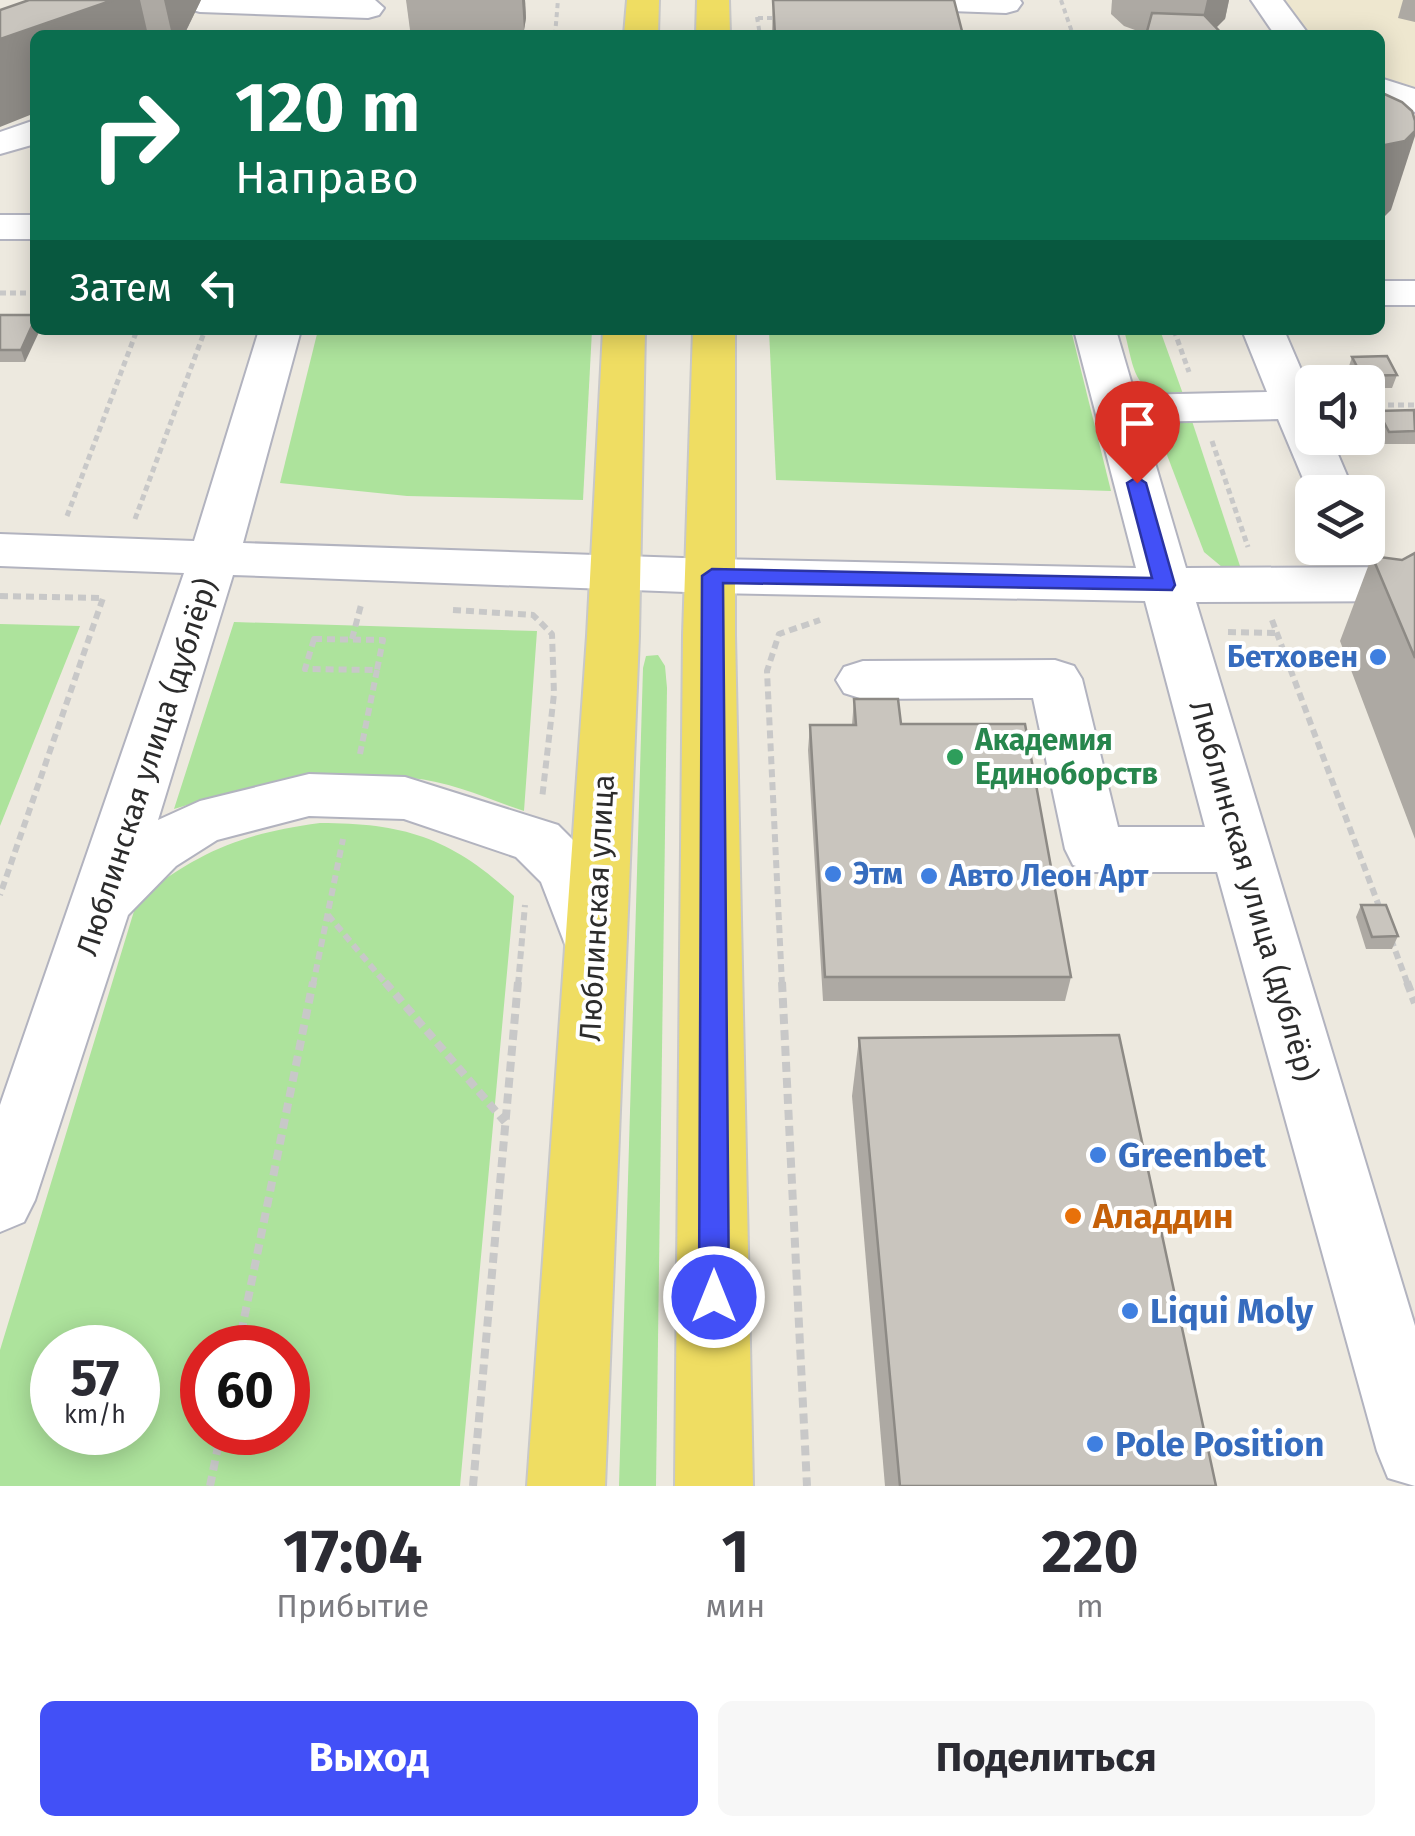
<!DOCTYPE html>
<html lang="ru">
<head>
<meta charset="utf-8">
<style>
  :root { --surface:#fff; --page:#f7f7f7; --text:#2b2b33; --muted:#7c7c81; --accent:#4250f7 }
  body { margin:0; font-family:"Fira Sans",sans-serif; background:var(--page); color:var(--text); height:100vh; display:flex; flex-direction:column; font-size:38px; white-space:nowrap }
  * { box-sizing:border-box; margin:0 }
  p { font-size:32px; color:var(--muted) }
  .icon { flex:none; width:55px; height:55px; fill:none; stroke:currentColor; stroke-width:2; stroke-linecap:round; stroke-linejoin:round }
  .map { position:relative; height:1486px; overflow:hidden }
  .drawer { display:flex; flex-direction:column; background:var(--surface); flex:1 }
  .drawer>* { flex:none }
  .hud { position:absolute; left:30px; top:30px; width:1355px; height:305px; border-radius:15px; box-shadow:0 5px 25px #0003; background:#0b6e4f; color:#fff; overflow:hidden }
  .controls { position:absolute; left:1295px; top:365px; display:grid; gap:20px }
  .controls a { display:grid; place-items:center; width:90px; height:90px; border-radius:15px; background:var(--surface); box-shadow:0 5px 25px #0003; font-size:50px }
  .speed { position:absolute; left:30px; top:1325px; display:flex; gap:20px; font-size:50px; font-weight:700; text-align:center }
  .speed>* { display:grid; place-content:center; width:130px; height:130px; border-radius:50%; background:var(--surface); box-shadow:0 5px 25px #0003; line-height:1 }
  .speed small { font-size:25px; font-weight:400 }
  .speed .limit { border:15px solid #d22; background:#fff; color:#111 }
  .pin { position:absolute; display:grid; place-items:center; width:85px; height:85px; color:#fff; margin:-102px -42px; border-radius:50% 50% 50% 0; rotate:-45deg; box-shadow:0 0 10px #0007 }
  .pin .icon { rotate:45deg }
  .me { position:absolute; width:110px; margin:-55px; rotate:0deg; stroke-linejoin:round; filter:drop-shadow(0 0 8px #0008) }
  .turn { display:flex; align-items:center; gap:35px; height:210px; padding:0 40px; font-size:45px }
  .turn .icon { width:130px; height:130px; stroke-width:2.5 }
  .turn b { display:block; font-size:70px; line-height:85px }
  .then { display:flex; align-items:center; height:95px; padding:0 40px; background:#0003; gap:20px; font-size:38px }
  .eta { display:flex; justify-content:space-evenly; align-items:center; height:170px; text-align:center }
  .eta b { font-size:60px; font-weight:700; line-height:70px }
  .button { display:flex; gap:20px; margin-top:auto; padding:20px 40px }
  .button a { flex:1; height:115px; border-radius:15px; background:var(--accent); color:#fff; font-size:40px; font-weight:700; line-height:115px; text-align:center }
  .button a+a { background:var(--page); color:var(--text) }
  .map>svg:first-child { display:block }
  .education { fill:#eee7cf }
  .green { fill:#ade39c; fill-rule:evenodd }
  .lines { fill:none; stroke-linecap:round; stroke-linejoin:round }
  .minor-casing { stroke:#b2b3bf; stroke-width:4 }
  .major-casing { stroke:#c8c8c8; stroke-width:4 }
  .path-far3 { stroke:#c8c8c8; stroke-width:4; stroke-dasharray:5 4; stroke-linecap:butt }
  .path-far2 { stroke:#c8c8c8; stroke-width:5; stroke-dasharray:6 4; stroke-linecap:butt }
  .path-far1 { stroke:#c8c8c8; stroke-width:6; stroke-dasharray:8 5; stroke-linecap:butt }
  .path { stroke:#c8c8c8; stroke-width:8; stroke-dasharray:10 6; stroke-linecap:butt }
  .minor { fill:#fff; fill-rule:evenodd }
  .major { fill:#efdd62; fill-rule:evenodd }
  .wall { fill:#ada9a3 }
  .shaded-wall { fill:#8d8a85 }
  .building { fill:#c9c5be; stroke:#8d8a85; stroke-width:2.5 }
  .route { fill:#4250f7; stroke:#2b34a1; stroke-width:2.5 }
  .shop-dot { fill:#3f7fe0; stroke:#fff; stroke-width:4 }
  .leisure-dot { fill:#2e9e5b; stroke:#fff; stroke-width:4 }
  .food-dot { fill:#e8710a; stroke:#fff; stroke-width:4 }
  .labels { text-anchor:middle; stroke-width:8; stroke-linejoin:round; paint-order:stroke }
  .shop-label { font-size:30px; font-weight:bold; fill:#366cbe; stroke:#fff; text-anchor:start }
  .leisure-label { font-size:30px; font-weight:bold; fill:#27864d; stroke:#fff; text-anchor:start }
  .street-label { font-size:30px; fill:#2c2c2c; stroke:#fff }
  .near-shop-label { font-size:35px; font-weight:bold; fill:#366cbe; stroke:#fff; text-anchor:start }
  .near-food-label { font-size:35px; font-weight:bold; fill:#c56008; stroke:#fff; text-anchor:start }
</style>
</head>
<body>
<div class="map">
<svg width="1415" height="1486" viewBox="0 0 1415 1486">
  <rect width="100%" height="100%" fill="#ede9df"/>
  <path class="education" d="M1284,0H1415V95L1380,82V35H1304Z"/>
  <g class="green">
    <path d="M318,330H592L583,500L407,496L280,483Z"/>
    <path d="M769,330H1071L1111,491L776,480Z"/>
    <path d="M1124,330H1160L1183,394C1132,398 1135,370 1124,330Z"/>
    <path d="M1190,415L1240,566L1237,569L1222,567L1204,552L1159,434V426L1168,420Z"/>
    <path d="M234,622L537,631L524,811C488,799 449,781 411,778C326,770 255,784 174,809Z"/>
    <path d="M0,624L80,626L0,826Z"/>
    <path d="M658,655L665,666L667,688L656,1486H619L643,668L646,656Z"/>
    <path d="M320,823C404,823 452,838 514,896L460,1486H0V1350L138,898C203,850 240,834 320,823ZM52,1348H138V1432H52ZM202,1348H288V1432H202Z"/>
  </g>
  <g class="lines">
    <defs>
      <g id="minor">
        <path d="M185,0H375L384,8L379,15L368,18L200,12L189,9Z"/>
        <path d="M906,0H1020L1022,3L1017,10L1006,13L922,10L911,7Z"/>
        <path d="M1251,0H1283L1309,35H1275Z"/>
        <path d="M1380,78L1415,89V112L1380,100Z"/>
        <path d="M35,120V144L0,154V132Z"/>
        <rect x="0" y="215" width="35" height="24"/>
        <rect x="1380" y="281" width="35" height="24"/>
        <path d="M259,330H301L243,543L712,559L1136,568L1074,330H1116L1135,395L1267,392L1242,330H1284L1312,395V438H1331L1354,492H1312V500L1278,419L1143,422L1186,568L1415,567V601L1196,602L1415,1326V1486L1388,1478L1377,1451L1217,872H1094L1073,865L1065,849L1033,698L863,699L844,693L836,680L844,667L863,661L1055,660L1074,666L1082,679L1118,827H1205L1145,601L712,593L233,575L158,820L200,801L309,774L405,777L558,825L587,854L626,947L617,965L595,972L573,965L541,882L516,857L404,819L309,816L217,840L176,866L128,915L35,1200L24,1222L0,1232V1105L184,573L0,566V534L194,541Z"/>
      </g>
      <g id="major">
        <path d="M627,0H659L658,35H624Z"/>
        <path d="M697,0H729L730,35H696Z"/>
        <path d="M603,330H645L639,636L605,1486H527L587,636Z"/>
        <path d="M693,330H735V635L753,1486H675L683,635Z"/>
      </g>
    </defs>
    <use href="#minor" class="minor-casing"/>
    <use href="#major" class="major-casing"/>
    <g class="path-far3">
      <path d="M1061,0L1073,35"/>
      <path d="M757,17L760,35"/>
      <path d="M758,18H777"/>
      <path d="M555,35L558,0"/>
    </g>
    <g class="path-far2">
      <path d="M0,293H35"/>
      <path d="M1174,330L1189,372"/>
      <path d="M1368,405H1415"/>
      <path d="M1212,441L1248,547"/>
      <path d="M67,516L137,330"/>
      <path d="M135,519L205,330"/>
    </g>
    <g class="path-far1">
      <path d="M0,596L103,598L0,895"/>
      <path d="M453,610L533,615L552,634L554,694L542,799"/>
      <path d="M1272,620L1380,909"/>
      <path d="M1228,632L1276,633"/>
      <path d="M314,639L383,640L377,670L305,669Z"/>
      <path d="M352,639L361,605"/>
      <path d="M360,754L377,670"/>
      <path d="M328,915L387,985"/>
      <path d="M1391,939L1408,985"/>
      <path d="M313,985L343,839"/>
      <path d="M518,985L525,905"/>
      <path d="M782,985L767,671L779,634L820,620"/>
    </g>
    <g class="path">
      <path d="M385,982L505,1122"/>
      <path d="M782,982L807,1486"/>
      <path d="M1407,982L1415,1003"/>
      <path d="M238,1348L313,982"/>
      <path d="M210,1486L221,1432"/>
      <path d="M473,1486L518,982"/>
    </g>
    <use href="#minor" class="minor"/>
    <use href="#major" class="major"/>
  </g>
  <g class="wall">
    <path d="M29,0H201L184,35H35Z"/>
    <path d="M406,0H525L526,18L524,30H410Z"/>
    <path d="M773,0L963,35H772Z"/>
    <path d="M1112,0H1229L1225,19L1146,34L1124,26L1111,14Z"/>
    <path d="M1403,0H1415V22L1398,18Z"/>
    <path d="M0,315H35L25,362H0Z"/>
    <path d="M1352,357L1397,375L1392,388H1368V382H1355L1348,369Z"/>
    <path d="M1378,411L1415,412V444H1384L1373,424Z"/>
    <path d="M1415,553V839L1340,641L1372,556L1402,560Z"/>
    <path d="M854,699L901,724L1071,977L1065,1001H823L808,750L810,725H852Z"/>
    <path d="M1361,905L1398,936L1392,949H1366L1356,917Z"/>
    <path d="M859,1038L1216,1486H885L852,1096Z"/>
  </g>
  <g class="shaded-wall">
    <path d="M113,0H140L148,35H35V113L0,127V39Z"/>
    <path d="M164,0H201L184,35H172Z"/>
    <path d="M522,0H525L526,18L524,30Z"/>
    <path d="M1207,0H1229L1225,19L1212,32L1199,35Z"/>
    <path d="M1415,131V136L1391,210L1380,221V146Z"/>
    <path d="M35,319V330H40L25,362L21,350Z"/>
  </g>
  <g class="building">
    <path d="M29,0H113L0,39V10Z"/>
    <path d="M773,0H954L963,35H775Z"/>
    <path d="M1152,13L1204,15L1223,35H1146Z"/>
    <rect x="403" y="33" width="116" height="2"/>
    <path d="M1380,92L1402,102L1412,111L1415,121V131L1405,141L1380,146Z"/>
    <path d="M0,315H35V319L21,350H0Z"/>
    <path d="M1387,356L1397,375L1362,376L1352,357Z"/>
    <path d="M1414,410L1415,431L1389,432L1378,411Z"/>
    <path d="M1415,553V658L1372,556L1402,560Z"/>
    <path d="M854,699H898L901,724H1025L1071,977H825L810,725H856Z"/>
    <path d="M1361,905H1386L1398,936L1372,937Z"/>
    <path d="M1119,1035L1216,1486H900L859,1038Z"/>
  </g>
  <path class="route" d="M1137,477L1146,483L1175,585L1172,590L723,583L729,1297L724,1307L714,1311L703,1307L699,1297L702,576L712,569L1152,578L1127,483Z"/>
  <g class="shop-dot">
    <circle cx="1378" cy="657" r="10"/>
    <circle cx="833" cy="874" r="10"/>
    <circle cx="929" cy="876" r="10"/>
    <circle cx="1098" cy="1155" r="10"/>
    <circle cx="1130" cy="1311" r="10"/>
    <circle cx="1095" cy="1444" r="10"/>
  </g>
  <circle class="leisure-dot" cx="955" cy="757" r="10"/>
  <circle class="food-dot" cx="1073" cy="1216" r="10"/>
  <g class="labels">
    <g class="shop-label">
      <text x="1358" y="667" text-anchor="end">Бетховен</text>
      <text x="853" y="884">Этм</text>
      <text x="949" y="886">Авто Леон Арт</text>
    </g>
    <g class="leisure-label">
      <text x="975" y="750">Академия<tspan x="975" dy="34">Единоборств</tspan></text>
    </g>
    <g class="street-label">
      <text transform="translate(147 767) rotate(-72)" y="10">Люблинская улица (дублёр)</text>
      <text transform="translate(1253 891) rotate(74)" y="10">Люблинская улица (дублёр)</text>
      <text transform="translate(597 908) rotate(-87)" y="10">Люблинская улица</text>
    </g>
    <g class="near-shop-label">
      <text x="1118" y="1167">Greenbet</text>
      <text x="1150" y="1323">Liqui Moly</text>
      <text x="1115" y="1456">Pole Position</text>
    </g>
    <g class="near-food-label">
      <text x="1093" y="1228">Аладдин</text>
    </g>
  </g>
</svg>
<div class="controls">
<a><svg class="icon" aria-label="sound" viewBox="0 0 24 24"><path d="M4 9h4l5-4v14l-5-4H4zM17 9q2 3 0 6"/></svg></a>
<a><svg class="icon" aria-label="layers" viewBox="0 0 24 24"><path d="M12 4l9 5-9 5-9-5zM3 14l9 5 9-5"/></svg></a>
</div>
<div class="speed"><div>57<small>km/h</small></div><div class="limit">60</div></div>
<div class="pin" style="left:1137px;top:483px;background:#d93025"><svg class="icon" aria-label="arrive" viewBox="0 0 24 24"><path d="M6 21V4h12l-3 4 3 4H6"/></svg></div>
<svg class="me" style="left:714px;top:1297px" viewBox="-20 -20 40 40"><circle r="17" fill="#4250f7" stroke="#fff" stroke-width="3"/><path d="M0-11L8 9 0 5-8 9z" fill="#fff"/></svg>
<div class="hud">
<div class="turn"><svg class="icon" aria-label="right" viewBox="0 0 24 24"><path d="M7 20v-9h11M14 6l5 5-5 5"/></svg><div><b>120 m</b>Направо</div></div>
<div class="then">Затем<svg class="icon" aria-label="left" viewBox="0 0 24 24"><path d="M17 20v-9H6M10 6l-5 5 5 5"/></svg></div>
</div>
</div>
<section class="drawer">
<div class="eta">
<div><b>17:04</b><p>Прибытие</p></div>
<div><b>1</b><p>мин</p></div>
<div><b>220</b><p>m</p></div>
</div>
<div class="button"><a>Выход</a><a>Поделиться</a></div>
</section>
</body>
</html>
